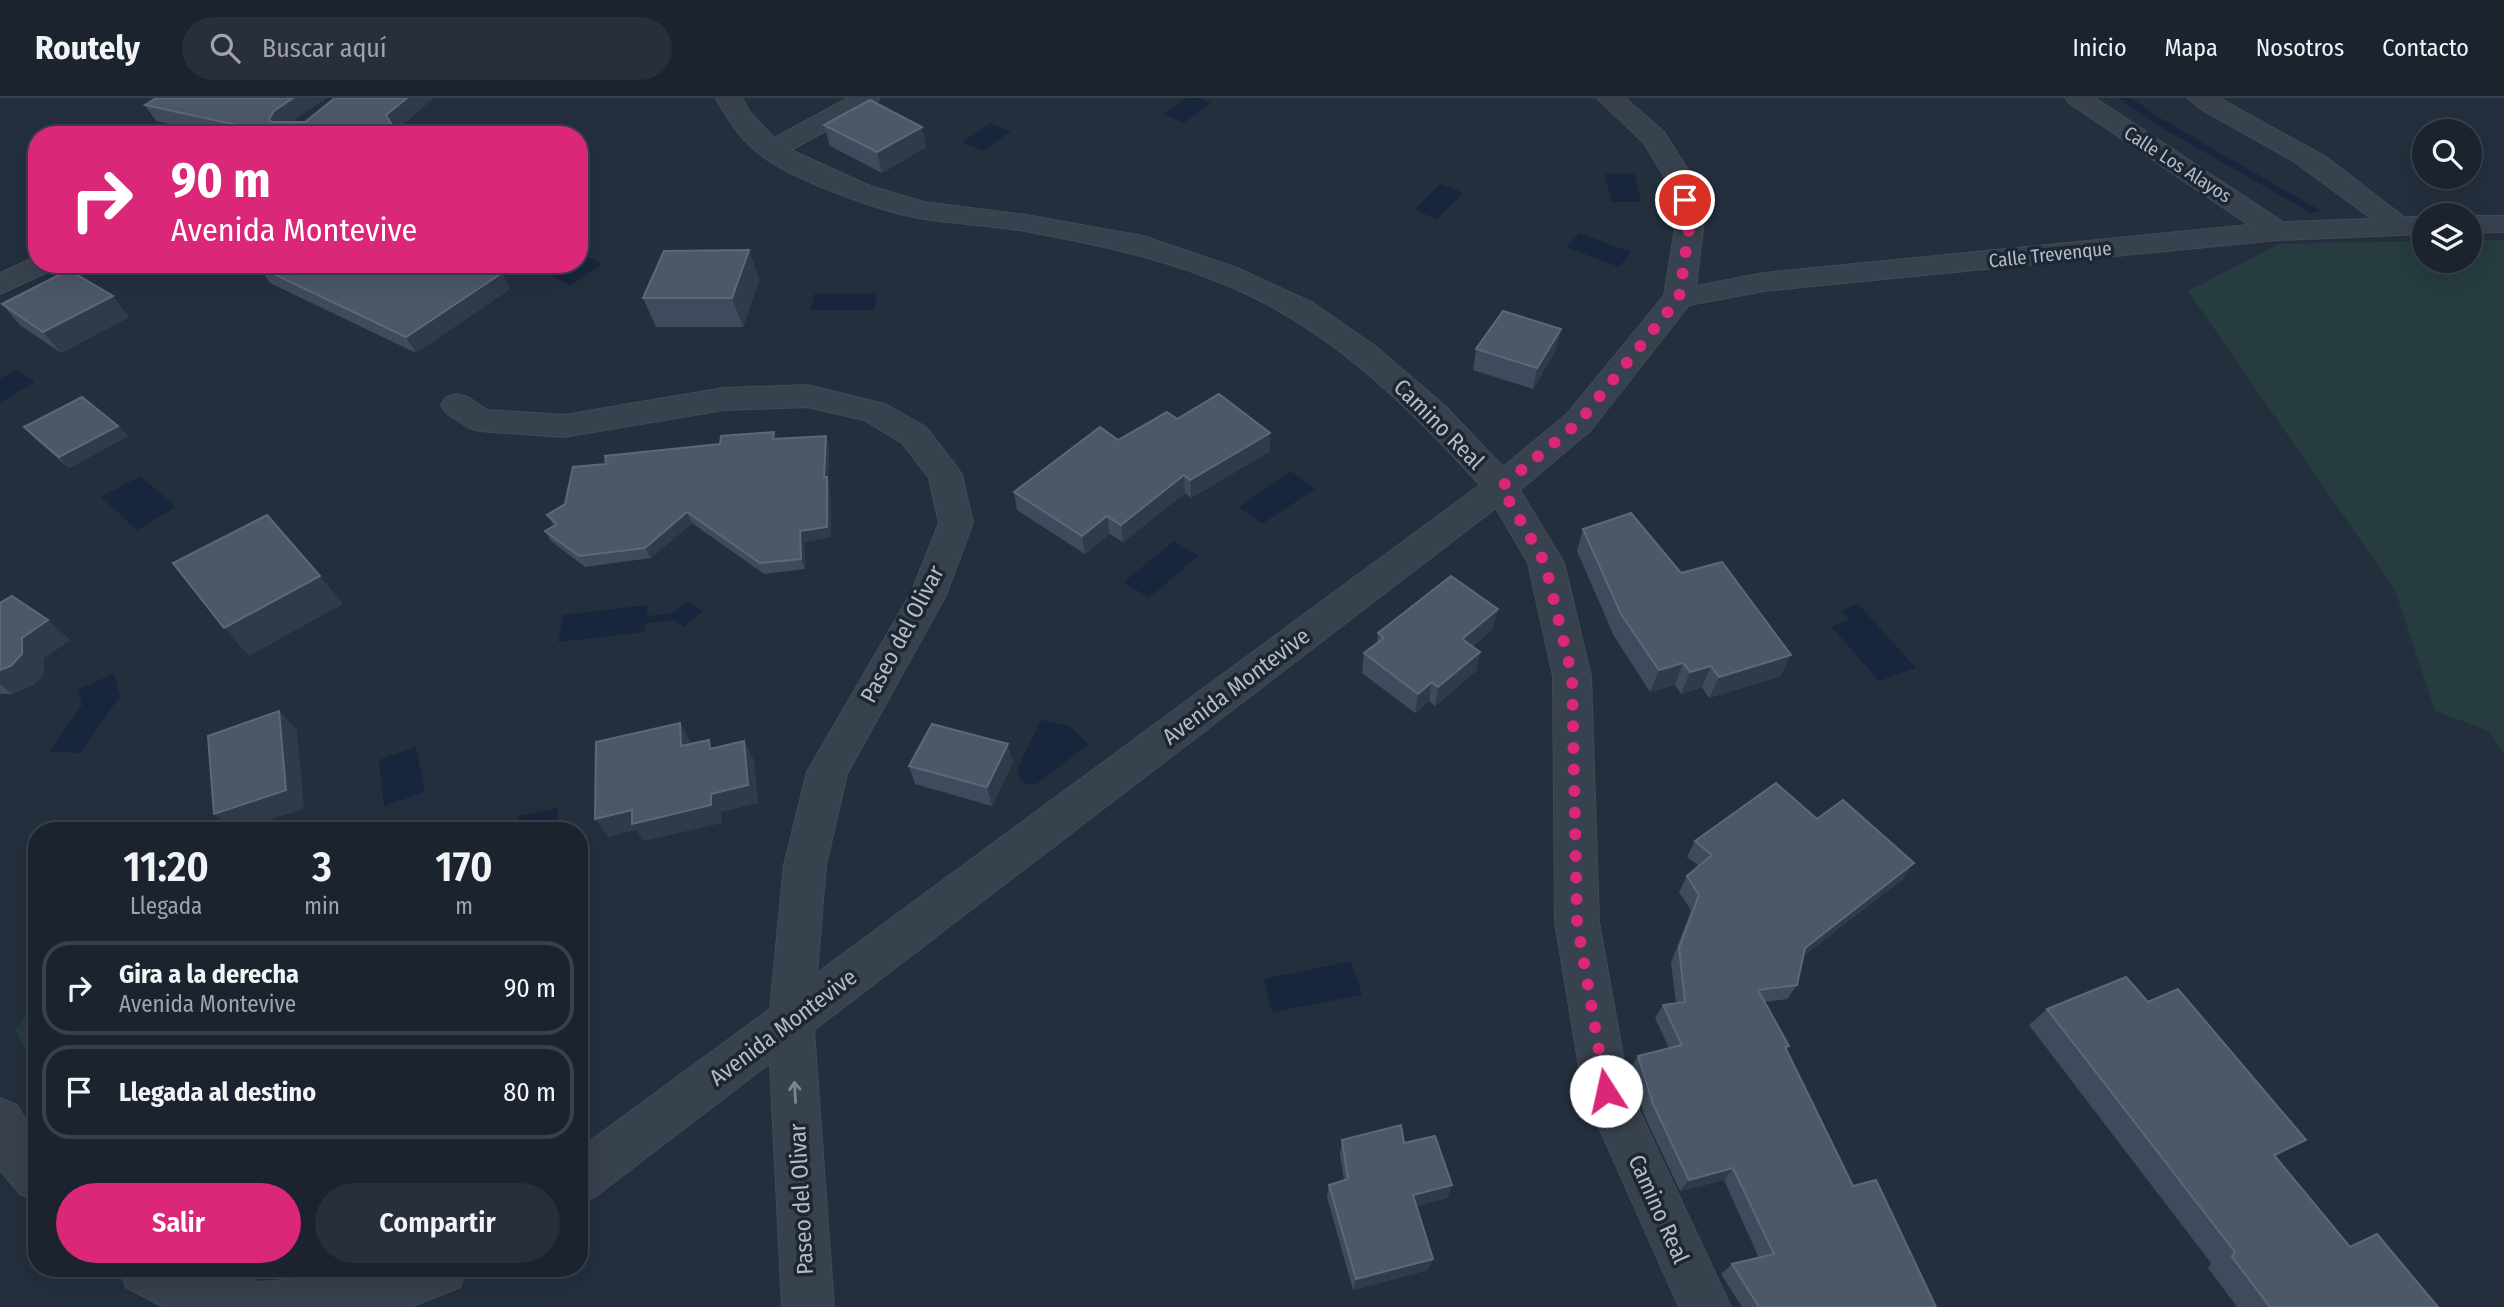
<!DOCTYPE html>
<html lang="es">
<head>
<meta charset="utf-8">
<style>
  :root { --surface:#1b232e; --page:#282f3a; --text:#f1f3f6; --muted:#a0a4aa; --line:#39404a; --accent:#db2777 }
  body { margin:0; font-family:"Fira Sans Condensed",sans-serif; background:var(--page); color:var(--text); height:100vh; display:flex; flex-direction:column; font-size:26px; white-space:nowrap }
  * { box-sizing:border-box; margin:0 }
  p { font-size:23px; color:var(--muted) }
  .icon { flex:none; width:38px; height:38px; fill:none; stroke:currentColor; stroke-width:2; stroke-linecap:round; stroke-linejoin:round }
  .map { position:relative; flex:1; overflow:hidden }
  .side { position:absolute; left:28px; top:724px; width:560px; height:455px; display:flex; flex-direction:column; background:var(--surface); border-radius:28px; box-shadow:0 7px 28px #0002,0 0 0 2px var(--line) }
  .side>* { flex:none }
  .top-card { position:absolute; left:28px; top:28px; width:560px; height:147px; border-radius:28px; box-shadow:0 7px 28px #0002,0 0 0 2px var(--line); background:#db2777; color:#fff; overflow:hidden }
  .buttons { position:absolute; left:2412px; top:21px; display:grid; gap:14px }
  .buttons a { display:grid; place-items:center; width:70px; height:70px; border-radius:50%; background:var(--surface); box-shadow:0 7px 28px #0002,0 0 0 2px var(--line); font-size:35px }
  .pin { position:absolute; display:grid; place-items:center; width:60px; height:60px; color:#fff; margin:-30px; border:4px solid #fff; border-radius:50%; box-shadow:0 2px 7px #0007 }
  .me { position:absolute; width:77px; margin:-38px; rotate:350deg; stroke-linejoin:round; filter:drop-shadow(0 0 5px #0008) }
  .turn { display:flex; align-items:center; gap:24px; height:147px; padding:0 28px; font-size:32px }
  .turn .icon { width:91px; height:91px; stroke-width:2.5 }
  .turn b { display:block; font-size:49px; line-height:60px }
  .eta { display:flex; justify-content:space-evenly; align-items:center; height:119px; text-align:center }
  .eta b { font-size:42px; font-weight:600; line-height:49px }
  .action { display:flex; gap:14px; margin-top:auto; padding:14px 28px }
  .action a { flex:1; height:80px; border-radius:42px; background:var(--accent); color:#fff; font-size:28px; font-weight:600; line-height:80px; text-align:center }
  .action a+a { background:var(--page); color:var(--text) }
  ul { padding:0; list-style:none }
  li { display:flex; align-items:center; gap:21px; height:94px; margin:0 14px 10px; padding:0 14px; border:4px solid var(--line); border-radius:28px }
  li div { flex:1 }
  li b { display:block; font-size:26px }
  li em { font-style:normal }
  header { display:flex; align-items:center; gap:42px; box-sizing:border-box; height:98px; padding:0 35px; background:var(--surface); border-bottom:2px solid var(--line) }
  header strong { font-size:33px }
  nav { display:flex; gap:38px; margin-inline-start:auto; font-size:24px }
  .search { width:490px; height:63px; background:var(--page); display:flex; align-items:center; gap:18px; box-sizing:border-box; padding:0 24px; border-radius:38px; color:var(--muted); font-size:26px }
  .map>svg:first-child { display:block }
  .green { fill:#263c3f }
  .water { fill:#17263c }
  .lines { fill:none; stroke-linecap:round; stroke-linejoin:round }
  .stream { fill:#17263c; fill-rule:evenodd }
  .minor-casing { stroke:#414a57; stroke-width:2 }
  .minor { fill:#38414e; fill-rule:evenodd }
  .wall { fill:#3f4b5c }
  .shaded-wall { fill:#2f3b4b }
  .building { fill:#4b5868; stroke:#5c6777; stroke-width:2 }
  .oneway { stroke:#7c8592 }
  .route { stroke:#db2777; stroke-width:12; stroke-dasharray:0 21.6 }
  .labels { text-anchor:middle; stroke-width:7; stroke-linejoin:round; paint-order:stroke }
  .far-street-label { font-size:19px; fill:#b4bcc9; stroke:#1d2633 }
  .street-label { font-size:23px; fill:#b4bcc9; stroke:#1d2633 }
</style>
</head>
<body>
<header>
<strong>Routely</strong>
<div class="search"><svg class="icon" aria-label="search" viewBox="0 0 24 24"><circle cx="10" cy="10" r="6"/><path d="M15 15l6 6"/></svg>Buscar aquí</div>
<nav><a>Inicio</a><a>Mapa</a><a>Nosotros</a><a>Contacto</a></nav>
</header>
<div class="map">
<svg width="2504" height="1209" viewBox="0 0 2504 1209">
  <rect width="100%" height="100%" fill="#242f3e"/>
  <g class="green">
    <path d="M2469,142H2504V656L2489,633L2435,613L2395,492L2188,193L2279,146L2424,143V163H2469Z"/>
    <path d="M37,905V961L31,962L15,931Z"/>
  </g>
  <g class="water">
    <path d="M1187,0H1199L1212,5L1184,25L1164,16Z"/>
    <path d="M991,25L1011,34L982,53L962,44Z"/>
    <path d="M1605,75H1634L1641,104H1611Z"/>
    <path d="M1441,86L1464,95L1437,121L1414,112Z"/>
    <path d="M1579,135L1631,154L1619,169L1566,149Z"/>
    <path d="M579,155L602,166L571,187L546,175L561,166H579Z"/>
    <path d="M815,195H877L874,212H810Z"/>
    <path d="M15,272L35,284L0,305V281Z"/>
    <path d="M1291,373L1315,391L1262,426L1239,409Z"/>
    <path d="M140,378L176,409L137,432L101,399Z"/>
    <path d="M1174,443L1198,458L1149,500L1124,484Z"/>
    <path d="M687,503L703,513L684,529L674,522L646,525L644,534L558,544L563,517L648,507L647,518L673,515Z"/>
    <path d="M1858,506L1916,570L1879,583L1831,528L1849,522L1841,512Z"/>
    <path d="M114,576L120,598L80,655L50,653L82,607L78,591Z"/>
    <path d="M1041,622L1069,628L1089,646L1038,685L1031,687L1021,683L1017,671Z"/>
    <path d="M416,649L425,694L384,708L379,662Z"/>
    <path d="M558,710L557,733H518L519,718Z"/>
    <path d="M1351,863L1362,897L1272,914L1264,881Z"/>
  </g>
  <g class="lines">
    <path class="stream" d="M2119,0H2131L2160,20L2321,113L2311,115L2152,24Z"/>
    <defs>
      <g id="minor">
        <path d="M716,0H742L749,13L774,40L848,0H880L876,5L791,52L870,88L924,104L1026,117L1143,138L1237,170L1313,205L1375,248L1445,308L1503,369L1567,316L1664,198L1676,124L1665,80L1644,45L1597,0H1625L1664,34L1693,80L1704,124L1696,188L1764,175L2249,127L2069,5L2065,0H2095L2283,124L2372,121L2292,62L2202,12L2188,0H2219L2326,59L2404,119H2424V136L2277,142L1764,193L1689,207L1591,332L1520,392L1564,465L1591,578L1599,824L1629,991L1731,1209H1679L1583,993L1555,824L1553,578L1528,465L1496,410L814,932L834,1209H782L770,965L596,1098L579,1105V1051L770,911L784,767L807,674L911,495L939,425L929,380L902,345L864,322L807,309L724,312L564,339L480,333L469,330L446,315L441,307L446,299L457,296L468,299L487,312L564,317L724,290L807,287L885,306L926,329L957,369L962,377L973,425L946,497L847,676L826,767L817,875L1480,387C1404,303 1322,223 1214,182C1153,158 1094,146 1030,134C995,128 959,126 924,121C882,114 796,83 762,58C743,44 727,21 716,0Z"/>
        <path d="M2469,118H2504V134L2469,135Z"/>
        <path d="M37,158V166H56L52,172L0,196V175Z"/>
        <path d="M0,1000L17,1007L37,1043V1103L20,1096L0,1072Z"/>
        <path d="M119,1171H209L260,1184L368,1175L380,1171H467L460,1189L411,1209H163L126,1189Z"/>
      </g>
    </defs>
    <use href="#minor" class="minor-casing"/>
    <use href="#minor" class="minor"/>
  </g>
  <g class="wall">
    <path d="M156,0H326L291,24L396,33L398,37H219L156,23L145,7Z"/>
    <path d="M824,27L922,29L926,49L882,75L830,48Z"/>
    <path d="M749,152L759,182L743,229H656L643,200Z"/>
    <path d="M255,166H481L502,175L510,191L416,255L270,185L263,175L260,173Z"/>
    <path d="M2,206L129,219L61,255L20,227Z"/>
    <path d="M1476,251L1556,252L1533,291L1473,272Z"/>
    <path d="M1177,321L1270,353L1191,400L1185,395L1123,444L1110,436L1085,456L1017,412L1014,394L1118,342Z"/>
    <path d="M118,328L128,338L69,370L34,340L24,329Z"/>
    <path d="M777,340L829,348L828,381L830,390L831,439L804,444L805,471L764,476L692,425L651,460L585,469L551,443L545,433L554,428L547,417L565,406Z"/>
    <path d="M1583,431L1681,475L1781,578L1709,600L1702,589L1681,596L1675,587L1650,594L1614,538L1577,453Z"/>
    <path d="M0,505L70,542L44,560V576L33,587L12,596H0Z"/>
    <path d="M1493,531L1473,548L1480,554L1476,573L1435,608L1429,603L1415,615L1362,575L1364,555L1377,545L1378,535Z"/>
    <path d="M1013,664L992,708L915,686L909,668Z"/>
    <path d="M1817,721L1903,781L1803,858L1797,887L1787,901L1764,904L1789,948L1786,952L1853,1088L1936,1209H1742L1721,1176L1732,1166L1759,1160L1724,1082L1680,1093L1645,1019L1630,971L1638,958L1669,950L1655,920L1663,907L1676,905L1671,865L1691,812L1679,794L1687,778L1699,768L1687,759L1695,743Z"/>
    <path d="M2148,904L2281,1056L2275,1059L2349,1148L2377,1136L2438,1209H2237L2208,1170L2211,1165L2029,927L2047,911Z"/>
    <path d="M1342,1042L1404,1045L1452,1087L1447,1100L1416,1108L1428,1172L1353,1192L1327,1099L1329,1087L1344,1082L1340,1056Z"/>
  </g>
  <g class="shaded-wall">
    <path d="M293,0H326L284,29L279,36L269,21L274,13Z"/>
    <path d="M407,0H434L396,33L398,37H388L386,17Z"/>
    <path d="M922,29L926,49L882,75L877,54Z"/>
    <path d="M749,152L759,182L743,229L732,200Z"/>
    <path d="M502,175L510,191L416,255L406,239Z"/>
    <path d="M113,198L129,219L61,255L43,234Z"/>
    <path d="M1561,231L1556,252L1533,291L1537,270Z"/>
    <path d="M118,328L128,338L69,370L59,359Z"/>
    <path d="M1270,335V353L1191,400L1190,382Z"/>
    <path d="M826,338L829,348L828,381L830,390L831,439L804,444L805,471L801,461L800,433L824,379Z"/>
    <path d="M1184,377L1185,395L1123,444L1121,427Z"/>
    <path d="M687,414L692,425L651,460L645,450Z"/>
    <path d="M1107,418L1110,436L1085,456L1082,438Z"/>
    <path d="M320,478L343,506L249,558L224,530Z"/>
    <path d="M1498,511L1493,531L1458,560L1462,541Z"/>
    <path d="M48,522L70,542L44,560V576L33,587L12,596L0,586V572L22,540Z"/>
    <path d="M1480,554L1476,573L1435,608L1438,589Z"/>
    <path d="M1791,557L1781,578L1709,600L1719,579Z"/>
    <path d="M1683,565L1675,587L1650,594L1659,572Z"/>
    <path d="M1711,568L1702,589L1681,596L1690,574Z"/>
    <path d="M1432,584L1429,603L1415,615L1418,596Z"/>
    <path d="M279,613L297,632L304,711L233,733L214,716Z"/>
    <path d="M680,625L691,644L692,666L681,648Z"/>
    <path d="M744,643L754,662L758,705L721,714L722,725L644,743L636,732L608,739L595,721L632,712L711,696Z"/>
    <path d="M1008,646L1013,664L992,708L987,689Z"/>
    <path d="M1914,765L1903,781L1795,864L1805,850Z"/>
    <path d="M2306,1042L2281,1056L2250,1071L2274,1057Z"/>
    <path d="M1733,1070L1724,1082L1680,1093L1689,1082Z"/>
    <path d="M1452,1087L1447,1100L1409,1110L1413,1097Z"/>
    <path d="M1433,1161L1428,1172L1353,1192L1356,1181Z"/>
  </g>
  <g class="building">
    <path d="M156,0H293L274,13L269,21L271,24H305L335,0H407L386,17L395,32L388,37H284L145,7Z"/>
    <path d="M870,2L922,29L877,54L824,27Z"/>
    <path d="M749,152L732,200H643L664,153Z"/>
    <path d="M264,166H481L502,175L406,239L259,169Z"/>
    <path d="M69,172L113,198L43,234L2,206Z"/>
    <path d="M1503,213L1561,231L1537,270L1476,251Z"/>
    <path d="M1219,296L1270,335L1190,382L1184,377L1121,427L1107,418L1082,438L1014,394L1100,329L1118,342L1167,314L1177,321Z"/>
    <path d="M82,299L118,328L59,359L24,329Z"/>
    <path d="M774,334L773,341L826,338L824,379H827V429L800,433L801,461L760,465L687,414L645,450L579,458L545,433L557,426L547,417L565,406L573,369L606,366L605,358L720,346L721,338Z"/>
    <path d="M1631,415L1681,475L1722,464L1791,557L1719,579L1711,568L1690,574L1683,565L1659,572L1621,516L1583,431Z"/>
    <path d="M267,417L320,478L224,530L173,465Z"/>
    <path d="M1451,478L1498,511L1462,541L1480,554L1438,589L1432,584L1418,596L1364,555L1384,540L1378,535Z"/>
    <path d="M12,498L48,522L22,540V556L11,568L0,572V505Z"/>
    <path d="M279,613L286,692L214,716L208,638Z"/>
    <path d="M680,625L681,648L709,642L710,651L744,643L748,687L711,696V707L632,726V712L595,721L596,644Z"/>
    <path d="M932,626L1008,646L987,689L909,668Z"/>
    <path d="M1776,685L1817,721L1843,702L1914,765L1805,850L1797,887L1758,892L1789,948L1785,949L1853,1088L1876,1082L1936,1209H1759L1732,1166L1774,1156L1733,1070L1689,1082L1653,1006L1638,958L1682,947L1663,907L1685,904L1679,850L1699,797L1687,778L1712,757L1695,743Z"/>
    <path d="M2126,879L2148,904L2178,891L2306,1042L2274,1057L2350,1149L2377,1136L2438,1209H2270L2232,1159L2235,1154L2047,911Z"/>
    <path d="M1401,1027L1404,1045L1435,1038L1452,1087L1413,1097L1433,1161L1356,1181L1329,1087L1348,1081L1342,1042Z"/>
  </g>
  <defs><path id="oneway-shaft" d="M-6 0H5M1.5-3L5.5 0L1.5 3" fill="none" stroke-width="1.6" stroke-linecap="round" stroke-linejoin="round" transform="scale(1.75)"/></defs>
  <use class="oneway" href="#oneway-shaft" transform="translate(795 994) rotate(-93)"/>
  <g class="lines">
    <path class="route" d="M1606,993L1577,824L1572,578L1545,465L1501,389L1579,324L1679,200L1690,124L1685,102"/>
  </g>
  <g class="labels">
    <g class="far-street-label">
      <text transform="translate(2178 66) rotate(33)" y="7">Calle Los Alayos</text>
      <text transform="translate(2050 156) rotate(-6)" y="7">Calle Trevenque</text>
    </g>
    <g class="street-label">
      <text transform="translate(1439 326) rotate(45)" y="8">Camino Real</text>
      <text transform="translate(902 536) rotate(-62)" y="8">Paseo del Olivar</text>
      <text transform="translate(1236 588) rotate(-37)" y="8">Avenida Montevive</text>
      <text transform="translate(783 929) rotate(-37)" y="8">Avenida Montevive</text>
      <text transform="translate(801 1101) rotate(-93)" y="8">Paseo del Olivar</text>
      <text transform="translate(1659 1111) rotate(66)" y="8">Camino Real</text>
    </g>
  </g>
</svg>
<div class="buttons">
<a><svg class="icon" aria-label="search" viewBox="0 0 24 24"><circle cx="10" cy="10" r="6"/><path d="M15 15l6 6"/></svg></a>
<a><svg class="icon" aria-label="layers" viewBox="0 0 24 24"><path d="M12 4l9 5-9 5-9-5zM3 14l9 5 9-5"/></svg></a>
</div>
<div class="pin" style="left:1685px;top:102px;background:#d93025"><svg class="icon" aria-label="arrive" viewBox="0 0 24 24"><path d="M6 21V4h12l-3 4 3 4H6"/></svg></div>
<svg class="me" style="left:1606px;top:993px" viewBox="-20 -20 40 40"><circle r="19" fill="#fff"/><path d="M0-13L10 11 0 6-10 11z" fill="#db2777"/></svg>
<div class="top-card">
<div class="turn"><svg class="icon" aria-label="right" viewBox="0 0 24 24"><path d="M7 20v-9h11M14 6l5 5-5 5"/></svg><div><b>90 m</b>Avenida Montevive</div></div>
</div>
<section class="side">
<div class="eta">
<div><b>11:20</b><p>Llegada</p></div>
<div><b>3</b><p>min</p></div>
<div><b>170</b><p>m</p></div>
</div>
<ul>
<li><svg class="icon" aria-label="right" viewBox="0 0 24 24"><path d="M7 20v-9h11M14 6l5 5-5 5"/></svg><div><b>Gira a la derecha</b><p>Avenida Montevive</p></div><em>90 m</em></li>
<li><svg class="icon" aria-label="arrive" viewBox="0 0 24 24"><path d="M6 21V4h12l-3 4 3 4H6"/></svg><div><b>Llegada al destino</b></div><em>80 m</em></li>
</ul>
<div class="action"><a>Salir</a><a>Compartir</a></div>
</section>
</div>
</body>
</html>
